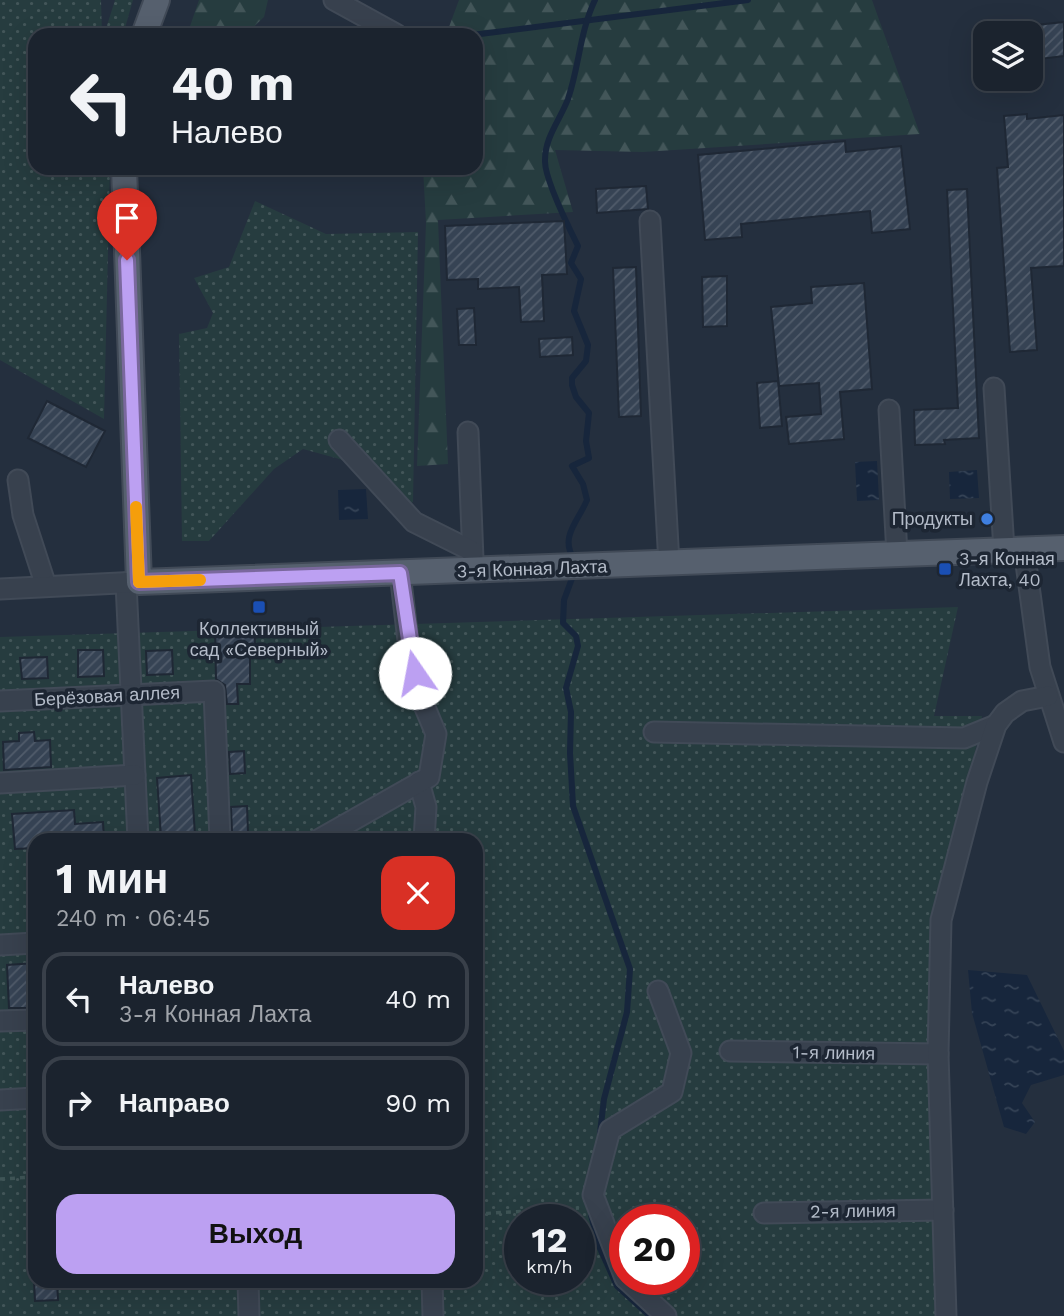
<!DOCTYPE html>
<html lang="ru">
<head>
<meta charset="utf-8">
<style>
  :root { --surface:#1b232e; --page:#242b36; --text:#f1f3f6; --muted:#a0a4aa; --line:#39404a; --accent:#bca0f2 }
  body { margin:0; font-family:"Work Sans",sans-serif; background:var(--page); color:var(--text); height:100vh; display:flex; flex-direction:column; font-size:26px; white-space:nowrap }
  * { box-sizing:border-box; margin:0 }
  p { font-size:23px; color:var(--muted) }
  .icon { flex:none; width:38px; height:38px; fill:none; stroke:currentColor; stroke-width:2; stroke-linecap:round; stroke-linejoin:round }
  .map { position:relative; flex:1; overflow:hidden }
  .panel { position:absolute; left:28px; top:833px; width:455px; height:455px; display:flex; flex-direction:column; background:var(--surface); border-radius:21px; box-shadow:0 7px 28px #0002,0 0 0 2px var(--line) }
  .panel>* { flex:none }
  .top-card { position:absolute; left:28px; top:28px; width:455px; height:147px; border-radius:21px; box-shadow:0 7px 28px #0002,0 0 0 2px var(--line); background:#1b232e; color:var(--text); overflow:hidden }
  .buttons { position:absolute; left:973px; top:21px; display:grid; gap:14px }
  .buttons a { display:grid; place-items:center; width:70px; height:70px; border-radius:14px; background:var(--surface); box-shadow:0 7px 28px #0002,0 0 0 2px var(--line); font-size:35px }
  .speed { position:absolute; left:504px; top:1204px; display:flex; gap:14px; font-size:35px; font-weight:700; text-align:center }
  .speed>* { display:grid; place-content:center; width:91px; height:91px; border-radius:50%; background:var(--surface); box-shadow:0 7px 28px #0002,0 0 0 2px var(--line); line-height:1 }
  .speed small { font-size:18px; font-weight:400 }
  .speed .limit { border:10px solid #d22; background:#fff; color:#111 }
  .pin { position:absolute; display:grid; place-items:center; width:60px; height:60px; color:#fff; margin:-72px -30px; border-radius:50% 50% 50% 0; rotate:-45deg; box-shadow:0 0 7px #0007 }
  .pin .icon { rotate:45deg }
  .me { position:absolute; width:77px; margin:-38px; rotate:348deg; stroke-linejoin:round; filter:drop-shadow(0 0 5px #0008) }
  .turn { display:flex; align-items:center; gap:24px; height:147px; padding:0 28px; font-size:32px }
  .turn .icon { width:91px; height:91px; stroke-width:2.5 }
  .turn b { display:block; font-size:49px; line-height:60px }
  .round { display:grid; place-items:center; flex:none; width:74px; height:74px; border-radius:21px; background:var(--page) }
  .head { display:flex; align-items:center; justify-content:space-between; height:119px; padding:0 28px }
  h1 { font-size:42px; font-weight:700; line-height:52px }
  .action { display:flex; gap:14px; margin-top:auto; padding:14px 28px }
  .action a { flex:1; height:80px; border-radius:21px; background:var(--accent); color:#111; font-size:28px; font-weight:700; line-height:80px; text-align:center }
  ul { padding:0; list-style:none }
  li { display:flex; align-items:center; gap:21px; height:94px; margin:0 14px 10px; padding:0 14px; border:4px solid var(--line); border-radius:21px }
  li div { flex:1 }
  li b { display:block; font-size:26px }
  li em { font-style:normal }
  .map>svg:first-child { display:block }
  .grass { fill:url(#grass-dots); fill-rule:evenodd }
  .forest { fill:url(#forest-firs) }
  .water { fill:url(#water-ripples) }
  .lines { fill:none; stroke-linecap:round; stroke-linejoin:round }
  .stream { stroke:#17263c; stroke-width:6 }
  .building { fill:url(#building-hatch); stroke:#1f2835; stroke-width:2 }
  .minor-casing { stroke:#414a57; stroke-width:23 }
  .major-casing { stroke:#414a57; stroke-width:28 }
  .path { stroke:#3f5557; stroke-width:3.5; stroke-dasharray:5 5; stroke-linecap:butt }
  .minor { stroke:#38414e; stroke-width:19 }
  .major { stroke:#56606e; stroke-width:24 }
  .route-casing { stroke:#7a689d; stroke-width:18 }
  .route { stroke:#bca0f2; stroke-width:12 }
  .slow { stroke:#f59e0b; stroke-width:12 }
  .shop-dot { fill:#3f7fe0; stroke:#1d2633; stroke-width:2.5 }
  .transit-dot { fill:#1a4fb4; stroke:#1d2633; stroke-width:2.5 }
  .labels { text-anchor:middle; stroke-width:7; stroke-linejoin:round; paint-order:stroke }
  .poi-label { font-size:18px; fill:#b4bcc9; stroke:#1d2633; text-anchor:end }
  .street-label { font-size:18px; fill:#b4bcc9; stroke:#1d2633 }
</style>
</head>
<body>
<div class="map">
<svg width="1064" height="1316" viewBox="0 0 1064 1316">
  <defs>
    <pattern id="grass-dots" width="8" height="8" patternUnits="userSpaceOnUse" patternTransform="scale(1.75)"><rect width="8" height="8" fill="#263c3f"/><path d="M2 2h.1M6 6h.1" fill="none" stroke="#435659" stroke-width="1.8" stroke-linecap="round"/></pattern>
    <pattern id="forest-firs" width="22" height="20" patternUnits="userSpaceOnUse" patternTransform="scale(1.75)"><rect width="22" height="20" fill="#263c3f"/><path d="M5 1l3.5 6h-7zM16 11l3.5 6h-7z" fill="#435659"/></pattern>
    <pattern id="water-ripples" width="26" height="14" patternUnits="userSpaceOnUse" patternTransform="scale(1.75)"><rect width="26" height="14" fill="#17263c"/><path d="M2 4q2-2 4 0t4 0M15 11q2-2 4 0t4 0" fill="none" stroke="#364457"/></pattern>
    <pattern id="building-hatch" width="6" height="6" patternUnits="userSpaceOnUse" patternTransform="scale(1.75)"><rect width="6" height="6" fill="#364354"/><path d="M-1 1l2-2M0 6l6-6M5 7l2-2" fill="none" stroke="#515c6b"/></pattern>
  </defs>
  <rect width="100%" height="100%" fill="#242f3e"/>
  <g class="grass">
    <path d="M0,0H101L102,35H35V168H110L104,419L0,360Z"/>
    <path d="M115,0H133L123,35H104Z"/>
    <path d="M255,201L326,234L418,232L413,502L395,512L343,460L303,449L274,469L209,541H182L179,334L207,328L213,313L194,278L229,267Z"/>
    <path d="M958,607L934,716H982L943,917L951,1316H0V637ZM35,840H476V1281H35ZM520,1220H579V1279H520ZM625,1220H684V1279H625Z"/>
  </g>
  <g class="forest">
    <path d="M199,0H268L264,17L245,35H187Z"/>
    <path d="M459,0H872L920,134L643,152L555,150L573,212L438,220L448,464L417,466L426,223L423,168H476V35H446Z"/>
  </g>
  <g class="water">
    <path d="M877,461L879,500L857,501L855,462Z"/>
    <path d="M977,470L979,498L950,499L949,472Z"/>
    <path d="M366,489L368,519L339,520L338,490Z"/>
    <path d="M968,970L1027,975L1064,1051V1075L1031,1085L1022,1103L1035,1122L1026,1134L1004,1127L972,1013Z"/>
  </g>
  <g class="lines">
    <g class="stream">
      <path d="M472,35L748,0"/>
      <path d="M574,559C559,537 579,520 587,500L583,484L572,466L589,458L586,441L589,413L576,397L572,385V378L586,361L588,345L574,311L581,279L571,263L578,246C569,228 544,178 545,160C545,137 560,120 568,99C579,67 580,31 595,0"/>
      <path d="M574,573L564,600L563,623L576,636L578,646L566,688L571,712L570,753L573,806L630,969L627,1012L604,1099L600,1133"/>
      <path d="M591,1215L599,1246L617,1286L650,1316"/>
    </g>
  </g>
  <g class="building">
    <path d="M1064,22V56L1040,59L1036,25Z"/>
    <path d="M1027,114V119L1064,115V266L1031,268L1037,350L1010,352L997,168L1008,167L1004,116Z"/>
    <path d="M845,141L846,152L901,146L910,229L872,233L870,211L741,224L742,237L705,240L698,155Z"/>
    <path d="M646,186L648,209L597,213L596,189Z"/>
    <path d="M967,189L979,438L944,440L945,444L915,445L914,410L958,408L947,190Z"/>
    <path d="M564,221L567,274L542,275L544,321L521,322L519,287L478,289V279L447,280L445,226Z"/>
    <path d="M636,267L641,416L619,417L613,268Z"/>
    <path d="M727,276V326L703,327L702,277Z"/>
    <path d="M864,283L872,389L840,392L844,439L789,444L786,417L821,414L819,383L779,386L771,307L812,303L811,287Z"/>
    <path d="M474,308L476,345H459L457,309Z"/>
    <path d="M572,337L573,355L540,357L539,339Z"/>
    <path d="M778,381L782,426L760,428L757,383Z"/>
    <path d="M47,401L105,431L86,467L28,438Z"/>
    <path d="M254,623L255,644H250V684H237L238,704H227L225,685L216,679L215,624Z"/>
    <path d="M78,650H103L104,676L78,677Z"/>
    <path d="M172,650L173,674L147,675L146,651Z"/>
    <path d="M47,657L48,678L22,679L20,658Z"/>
    <path d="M34,732L35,741L50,740L51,767L4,770L3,742L19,741V733Z"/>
    <path d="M244,751L245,773L230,774L229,752Z"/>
    <path d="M191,775L195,835L161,837L157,778Z"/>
    <path d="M247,806L248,832H232L231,807Z"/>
    <path d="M74,810L75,824L103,822L104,840H35V848L15,849L12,814Z"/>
    <path d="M35,963V1008H9L7,965Z"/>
    <path d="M34,1281H57L58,1300L35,1301Z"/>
  </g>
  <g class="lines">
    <defs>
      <g id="minor">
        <path d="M334,0L396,34"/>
        <path d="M650,221L669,564"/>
        <path d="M994,388L1004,550"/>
        <path d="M889,410L897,554"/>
        <path d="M468,432L473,559"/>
        <path d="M339,440L414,522L472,551"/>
        <path d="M18,480L23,515L46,586"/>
        <path d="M1024,549L1040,667L1064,742"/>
        <path d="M126,583L138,840"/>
        <path d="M0,589L139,582"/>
        <path d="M0,701L214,691L220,840"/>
        <path d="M654,732L964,738L996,725"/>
        <path d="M419,782L426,807L424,840"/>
        <path d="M0,783L135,775"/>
        <path d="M318,840L429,777L436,734L421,698L409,649L400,573"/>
        <path d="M0,945L35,943"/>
        <path d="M0,1021L35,1020"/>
        <path d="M730,1051L938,1054"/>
        <path d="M0,1100L35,1098"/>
        <path d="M764,1213L943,1210"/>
        <path d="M625,1278L593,1195L610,1130L672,1092L681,1053L658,991"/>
        <path d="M626,1279L666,1316"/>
        <path d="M248,1281L249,1316"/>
        <path d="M432,1281L433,1316"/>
        <path d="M946,1316L938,1054L941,920L977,782L996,725L1005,713L1022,701L1048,696"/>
      </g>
      <g id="major">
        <path d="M144,35L157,0"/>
        <path d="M124,168L139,582L1064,548"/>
      </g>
    </defs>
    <use href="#minor" class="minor-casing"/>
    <use href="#major" class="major-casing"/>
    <g class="path">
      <path d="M0,1179L35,1177"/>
      <path d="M476,1214L579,1208"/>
    </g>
    <use href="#minor" class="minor"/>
    <use href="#major" class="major"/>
  </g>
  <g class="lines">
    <defs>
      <path id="route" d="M127,260L139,582L400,573L415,673"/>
    </defs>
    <use href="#route" class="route-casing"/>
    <use href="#route" class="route"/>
    <path class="slow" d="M136,507L139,582L200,580"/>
  </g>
  <circle class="shop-dot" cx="987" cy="519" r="7"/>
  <g class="transit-dot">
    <rect x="938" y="562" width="14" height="14" rx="3.5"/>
    <rect x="252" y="600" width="14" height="14" rx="3.5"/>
  </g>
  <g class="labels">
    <g class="poi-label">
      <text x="973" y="525">Продукты</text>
      <text x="959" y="565" text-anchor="start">3-я Конная<tspan x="959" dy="21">Лахта, 40</tspan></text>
      <text x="259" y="635" text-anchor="middle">Коллективный<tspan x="259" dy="21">сад «Северный»</tspan></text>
    </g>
    <g class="street-label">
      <text transform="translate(532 569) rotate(-2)" y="6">3-я Конная Лахта</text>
      <text transform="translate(107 696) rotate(-3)" y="6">Берёзовая аллея</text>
      <text transform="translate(834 1053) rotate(1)" y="6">1-я линия</text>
      <text transform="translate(853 1211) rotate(-1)" y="6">2-я линия</text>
    </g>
  </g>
</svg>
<div class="buttons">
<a><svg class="icon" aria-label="layers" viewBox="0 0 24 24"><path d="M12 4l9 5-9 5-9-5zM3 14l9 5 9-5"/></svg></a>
</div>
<div class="speed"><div>12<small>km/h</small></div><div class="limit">20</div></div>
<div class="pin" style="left:127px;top:260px;background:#d93025"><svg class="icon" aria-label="arrive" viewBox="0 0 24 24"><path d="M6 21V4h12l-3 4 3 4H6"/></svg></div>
<svg class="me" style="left:415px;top:673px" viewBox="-20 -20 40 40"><circle r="19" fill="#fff"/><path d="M0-13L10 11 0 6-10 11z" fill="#bca0f2"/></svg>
<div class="top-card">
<div class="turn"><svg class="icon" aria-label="left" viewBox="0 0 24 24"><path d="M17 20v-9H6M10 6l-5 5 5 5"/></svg><div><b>40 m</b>Налево</div></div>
</div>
<section class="panel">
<div class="head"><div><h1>1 мин</h1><p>240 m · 06:45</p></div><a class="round" style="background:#d93025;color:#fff"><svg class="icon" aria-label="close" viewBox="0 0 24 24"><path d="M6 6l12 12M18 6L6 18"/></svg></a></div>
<ul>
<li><svg class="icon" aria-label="left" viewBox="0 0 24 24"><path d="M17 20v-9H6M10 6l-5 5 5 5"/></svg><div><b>Налево</b><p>3-я Конная Лахта</p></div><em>40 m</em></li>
<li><svg class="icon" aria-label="right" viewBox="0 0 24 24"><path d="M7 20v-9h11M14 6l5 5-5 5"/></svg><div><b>Направо</b></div><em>90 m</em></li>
</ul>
<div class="action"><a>Выход</a></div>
</section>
</div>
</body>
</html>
